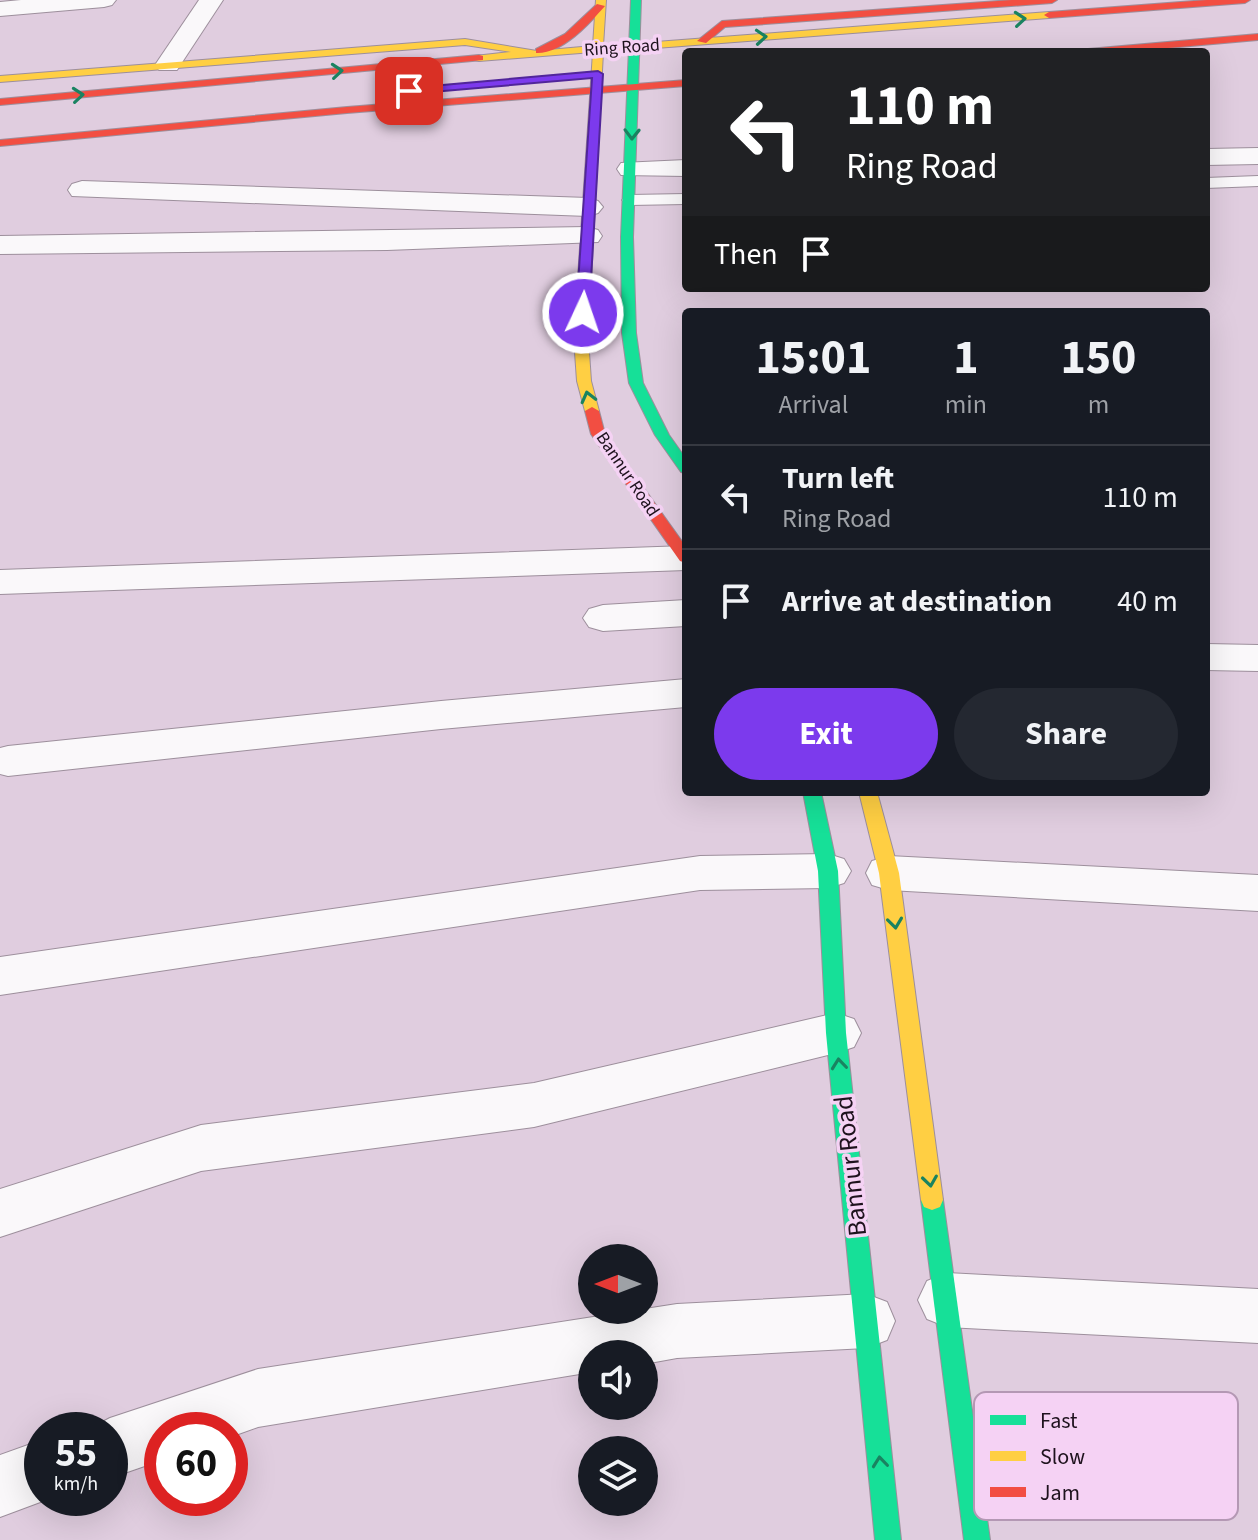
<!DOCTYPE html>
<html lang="en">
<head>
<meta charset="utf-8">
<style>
  :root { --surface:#171b24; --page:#242831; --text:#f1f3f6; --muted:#9ea1a6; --line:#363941; --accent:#7c3aed }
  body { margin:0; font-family:"Source Sans 3",sans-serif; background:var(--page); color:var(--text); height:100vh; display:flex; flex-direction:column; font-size:30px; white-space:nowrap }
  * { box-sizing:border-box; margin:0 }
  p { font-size:26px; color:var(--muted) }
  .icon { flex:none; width:44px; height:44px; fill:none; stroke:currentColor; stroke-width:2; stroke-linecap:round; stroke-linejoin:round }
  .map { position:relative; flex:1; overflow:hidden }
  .details { position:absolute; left:682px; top:308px; width:528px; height:488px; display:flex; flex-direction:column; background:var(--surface); border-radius:8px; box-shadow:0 8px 32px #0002 }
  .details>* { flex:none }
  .guide { position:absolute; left:682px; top:48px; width:528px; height:244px; border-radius:8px; box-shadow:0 8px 32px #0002; background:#202124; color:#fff; overflow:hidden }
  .needle { width:52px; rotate:270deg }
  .tools { position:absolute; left:578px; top:1244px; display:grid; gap:16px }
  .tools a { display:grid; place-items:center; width:80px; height:80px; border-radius:50%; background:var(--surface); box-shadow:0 8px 32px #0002; font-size:40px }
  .speed { position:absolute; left:24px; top:1412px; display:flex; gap:16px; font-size:40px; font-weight:700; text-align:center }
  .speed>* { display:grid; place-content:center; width:104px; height:104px; border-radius:50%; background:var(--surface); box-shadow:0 8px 32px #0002; line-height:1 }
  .speed small { font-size:20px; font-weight:400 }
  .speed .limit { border:12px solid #d22; background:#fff; color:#111 }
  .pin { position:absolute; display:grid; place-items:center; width:68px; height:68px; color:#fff; margin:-34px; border-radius:16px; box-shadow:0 4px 12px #0006 }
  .me { position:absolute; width:88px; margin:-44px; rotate:3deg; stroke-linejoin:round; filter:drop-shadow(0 0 6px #0008) }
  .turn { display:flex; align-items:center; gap:28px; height:168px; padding:0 32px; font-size:36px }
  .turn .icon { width:104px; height:104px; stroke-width:2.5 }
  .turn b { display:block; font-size:56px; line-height:68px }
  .then { display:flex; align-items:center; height:76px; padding:0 32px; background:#0003; gap:16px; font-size:30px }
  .eta { display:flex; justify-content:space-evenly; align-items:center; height:136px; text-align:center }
  .eta b { font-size:48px; font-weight:700; line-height:56px }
  .action { display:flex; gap:16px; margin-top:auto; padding:16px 32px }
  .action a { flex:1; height:92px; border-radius:48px; background:var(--accent); color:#fff; font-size:32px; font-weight:700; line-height:92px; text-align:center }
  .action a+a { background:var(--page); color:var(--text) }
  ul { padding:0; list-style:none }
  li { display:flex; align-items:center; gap:24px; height:104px; padding:0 32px; border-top:2px solid var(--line) }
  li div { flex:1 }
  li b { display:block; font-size:30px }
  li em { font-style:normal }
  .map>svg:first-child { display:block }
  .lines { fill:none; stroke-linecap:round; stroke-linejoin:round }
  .lane-casing { stroke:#9d8f9c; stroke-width:2 }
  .street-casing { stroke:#9d8f9c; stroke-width:2 }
  .fast-casing { stroke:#9d8f9c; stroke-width:2 }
  .slow-casing { stroke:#9d8f9c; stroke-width:2 }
  .jam-casing { stroke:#9d8f9c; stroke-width:2 }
  .lane { fill:#faf8fa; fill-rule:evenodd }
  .street { fill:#faf8fa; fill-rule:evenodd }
  .fast { fill:#16e098; fill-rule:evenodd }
  .slow { fill:#ffcf43; fill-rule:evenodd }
  .jam { fill:#f24e42; fill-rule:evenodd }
  .oneway { stroke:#1a8361 }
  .route { fill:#7c3aed; stroke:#51269a; stroke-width:2 }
  .labels { text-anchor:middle; stroke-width:7; stroke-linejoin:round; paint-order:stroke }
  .far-street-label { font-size:18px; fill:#1e121d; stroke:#f5d2f4 }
  .near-street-label { font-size:26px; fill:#1e121d; stroke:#f5d2f4 }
  .key { fill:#f5d2f4; stroke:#b498b4; stroke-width:2 }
  .key-label { font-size:22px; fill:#1e121d }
</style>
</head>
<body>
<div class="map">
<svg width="1258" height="1540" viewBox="0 0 1258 1540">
  <rect width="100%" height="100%" fill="#e0cddf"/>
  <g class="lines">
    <defs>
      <g id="lane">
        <path d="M1258,176V186L1206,188V178Z"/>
        <path d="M686,194V204L630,205L622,200L630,195Z"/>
      </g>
      <g id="street">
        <path d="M21,0H116L112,5L104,7L0,16V2Z"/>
        <path d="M199,0H223L177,70H159L155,65Z"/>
        <path d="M1258,148V164L1206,165V149Z"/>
        <path d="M686,160V176L621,175L617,169L621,163Z"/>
        <path d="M82,181L588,198L598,201L603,207L598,213L588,216L72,196L68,190L72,184Z"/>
        <path d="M587,227L598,230L602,236L598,242L387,250L0,254V236Z"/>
        <path d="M686,546V570L0,594V570Z"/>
        <path d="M686,600V626L603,631L589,627L583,618L589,609L603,605Z"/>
        <path d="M1206,644L1258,645V671L1206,670Z"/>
        <path d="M686,679V707L441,729L8,776L0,774V748L8,746L441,701Z"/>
        <path d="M828,854L844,859L851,871L844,883L828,888L700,890L0,995V957L700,856Z"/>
        <path d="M889,856L1258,875V911L889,890L872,885L866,873L872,861Z"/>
        <path d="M836,1013L854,1019L861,1033L854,1047L836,1053L534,1127L201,1171L0,1237V1189L201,1125L534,1083Z"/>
        <path d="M947,1273L1258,1289V1343L947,1327L927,1319L918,1300L927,1281Z"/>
        <path d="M866,1294L887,1302L895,1321L887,1340L866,1348L677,1358L644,1364V1354H592V1372L258,1427L230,1437V1430H162V1460L110,1478V1430H87L110,1418L258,1369L677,1304Z"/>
        <path d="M42,1440V1498H51L0,1517V1455Z"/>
      </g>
      <g id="fast">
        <path d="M631,0H641L633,237L636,333L643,383L669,435L686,459V473L681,472L655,435L629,383L622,333L621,237Z"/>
        <path d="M803,792H821L838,871L846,1033L901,1540H875L826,1033L818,871Z"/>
        <path d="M932,1190L940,1193L943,1200L990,1540H964L921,1200L924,1193Z"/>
      </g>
      <g id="slow">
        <path d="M596,0H606L603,46L1049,12L1054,15L1049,18L603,52L588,338L591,381L599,411L592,415L585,411L577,381L574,338L593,52L479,61L475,60V56L511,52L465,45L0,82V76L465,39L537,51L593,46Z"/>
        <path d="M859,792H877L899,873L943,1200L940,1207L932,1210L924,1207L921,1200L879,873Z"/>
      </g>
      <g id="jam">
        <path d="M1012,0H1057L1052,3L725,27L706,43L697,41L722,21Z"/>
        <path d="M1207,0H1250L1245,3L1049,18L1044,15L1049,12Z"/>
        <path d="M597,4L605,6C589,24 562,54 536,53V49L565,34Z"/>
        <path d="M1258,34V40L1123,52H1083L1088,49Z"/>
        <path d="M479,55L483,56V60L0,105V99Z"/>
        <path d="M686,80V86L347,113L0,146V140L347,107Z"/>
        <path d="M592,407L599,411L605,434L686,547V563L680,561L591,434L585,411Z"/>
      </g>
    </defs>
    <use href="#lane" class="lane-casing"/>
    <use href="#street" class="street-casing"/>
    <use href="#fast" class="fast-casing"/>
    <use href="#slow" class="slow-casing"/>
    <use href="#jam" class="jam-casing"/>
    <use href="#lane" class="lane"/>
    <use href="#street" class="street"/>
    <use href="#fast" class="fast"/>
    <use href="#slow" class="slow"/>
    <use href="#jam" class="jam"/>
  </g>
  <defs><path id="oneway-chevron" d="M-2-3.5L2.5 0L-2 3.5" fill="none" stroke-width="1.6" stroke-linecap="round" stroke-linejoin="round" transform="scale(2)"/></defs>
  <g class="oneway">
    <use href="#oneway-chevron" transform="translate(1020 19) rotate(-5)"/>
    <use href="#oneway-chevron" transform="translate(761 37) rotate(-4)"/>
    <use href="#oneway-chevron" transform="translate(337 71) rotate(-5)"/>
    <use href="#oneway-chevron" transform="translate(78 95) rotate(-5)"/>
    <use href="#oneway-chevron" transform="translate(632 134) rotate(91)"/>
    <use href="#oneway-chevron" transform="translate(588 397) rotate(-104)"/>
    <use href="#oneway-chevron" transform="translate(895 923) rotate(83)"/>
    <use href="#oneway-chevron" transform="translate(839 1064) rotate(-96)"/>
    <use href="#oneway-chevron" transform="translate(930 1181) rotate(82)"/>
    <use href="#oneway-chevron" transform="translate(880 1462) rotate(-96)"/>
  </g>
  <path class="route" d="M598,71L603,74L589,313L583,317L576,313L592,78L409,94L404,91L409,88Z"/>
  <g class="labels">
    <g class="far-street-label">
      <text transform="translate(622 47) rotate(-4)" y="6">Ring Road</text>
      <text transform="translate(628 474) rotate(56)" y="6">Bannur Road</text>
    </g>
    <g class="near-street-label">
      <text transform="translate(850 1166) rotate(-96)" y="9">Bannur Road</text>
    </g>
  </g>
  <rect x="974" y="1392" width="264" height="128" rx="12" class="key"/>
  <rect x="990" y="1415" width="36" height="10" fill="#16e098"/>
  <rect x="990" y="1451" width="36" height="10" fill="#ffcf43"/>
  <rect x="990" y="1487" width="36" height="10" fill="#f24e42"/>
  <g class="key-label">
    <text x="1040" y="1428">Fast</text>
    <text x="1040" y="1464">Slow</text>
    <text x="1040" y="1500">Jam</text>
  </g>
</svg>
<div class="tools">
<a><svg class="needle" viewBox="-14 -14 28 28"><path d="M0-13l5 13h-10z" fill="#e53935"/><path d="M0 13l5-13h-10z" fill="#9ea1a6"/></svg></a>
<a><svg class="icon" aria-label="sound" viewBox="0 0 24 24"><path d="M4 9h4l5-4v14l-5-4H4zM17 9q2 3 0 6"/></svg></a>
<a><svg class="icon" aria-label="layers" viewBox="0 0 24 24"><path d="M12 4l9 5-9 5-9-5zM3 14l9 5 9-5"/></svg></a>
</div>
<div class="speed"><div>55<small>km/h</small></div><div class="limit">60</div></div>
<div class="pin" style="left:409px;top:91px;background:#d93025"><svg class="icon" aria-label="arrive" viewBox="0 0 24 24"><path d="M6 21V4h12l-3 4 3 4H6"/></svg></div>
<svg class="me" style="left:583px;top:313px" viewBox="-20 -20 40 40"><circle r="17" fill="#7c3aed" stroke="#fff" stroke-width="3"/><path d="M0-11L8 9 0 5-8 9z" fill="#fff"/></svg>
<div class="guide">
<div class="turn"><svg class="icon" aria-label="left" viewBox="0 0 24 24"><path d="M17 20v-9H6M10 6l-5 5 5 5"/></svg><div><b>110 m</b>Ring Road</div></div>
<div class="then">Then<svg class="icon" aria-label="arrive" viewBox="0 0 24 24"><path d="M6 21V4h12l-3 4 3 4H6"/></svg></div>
</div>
<section class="details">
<div class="eta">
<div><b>15:01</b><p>Arrival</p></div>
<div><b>1</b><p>min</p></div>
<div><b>150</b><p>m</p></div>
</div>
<ul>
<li><svg class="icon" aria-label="left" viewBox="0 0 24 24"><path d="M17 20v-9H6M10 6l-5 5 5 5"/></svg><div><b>Turn left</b><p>Ring Road</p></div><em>110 m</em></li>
<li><svg class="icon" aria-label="arrive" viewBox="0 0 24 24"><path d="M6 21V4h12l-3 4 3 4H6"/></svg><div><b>Arrive at destination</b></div><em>40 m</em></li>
</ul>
<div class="action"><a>Exit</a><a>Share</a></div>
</section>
</div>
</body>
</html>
